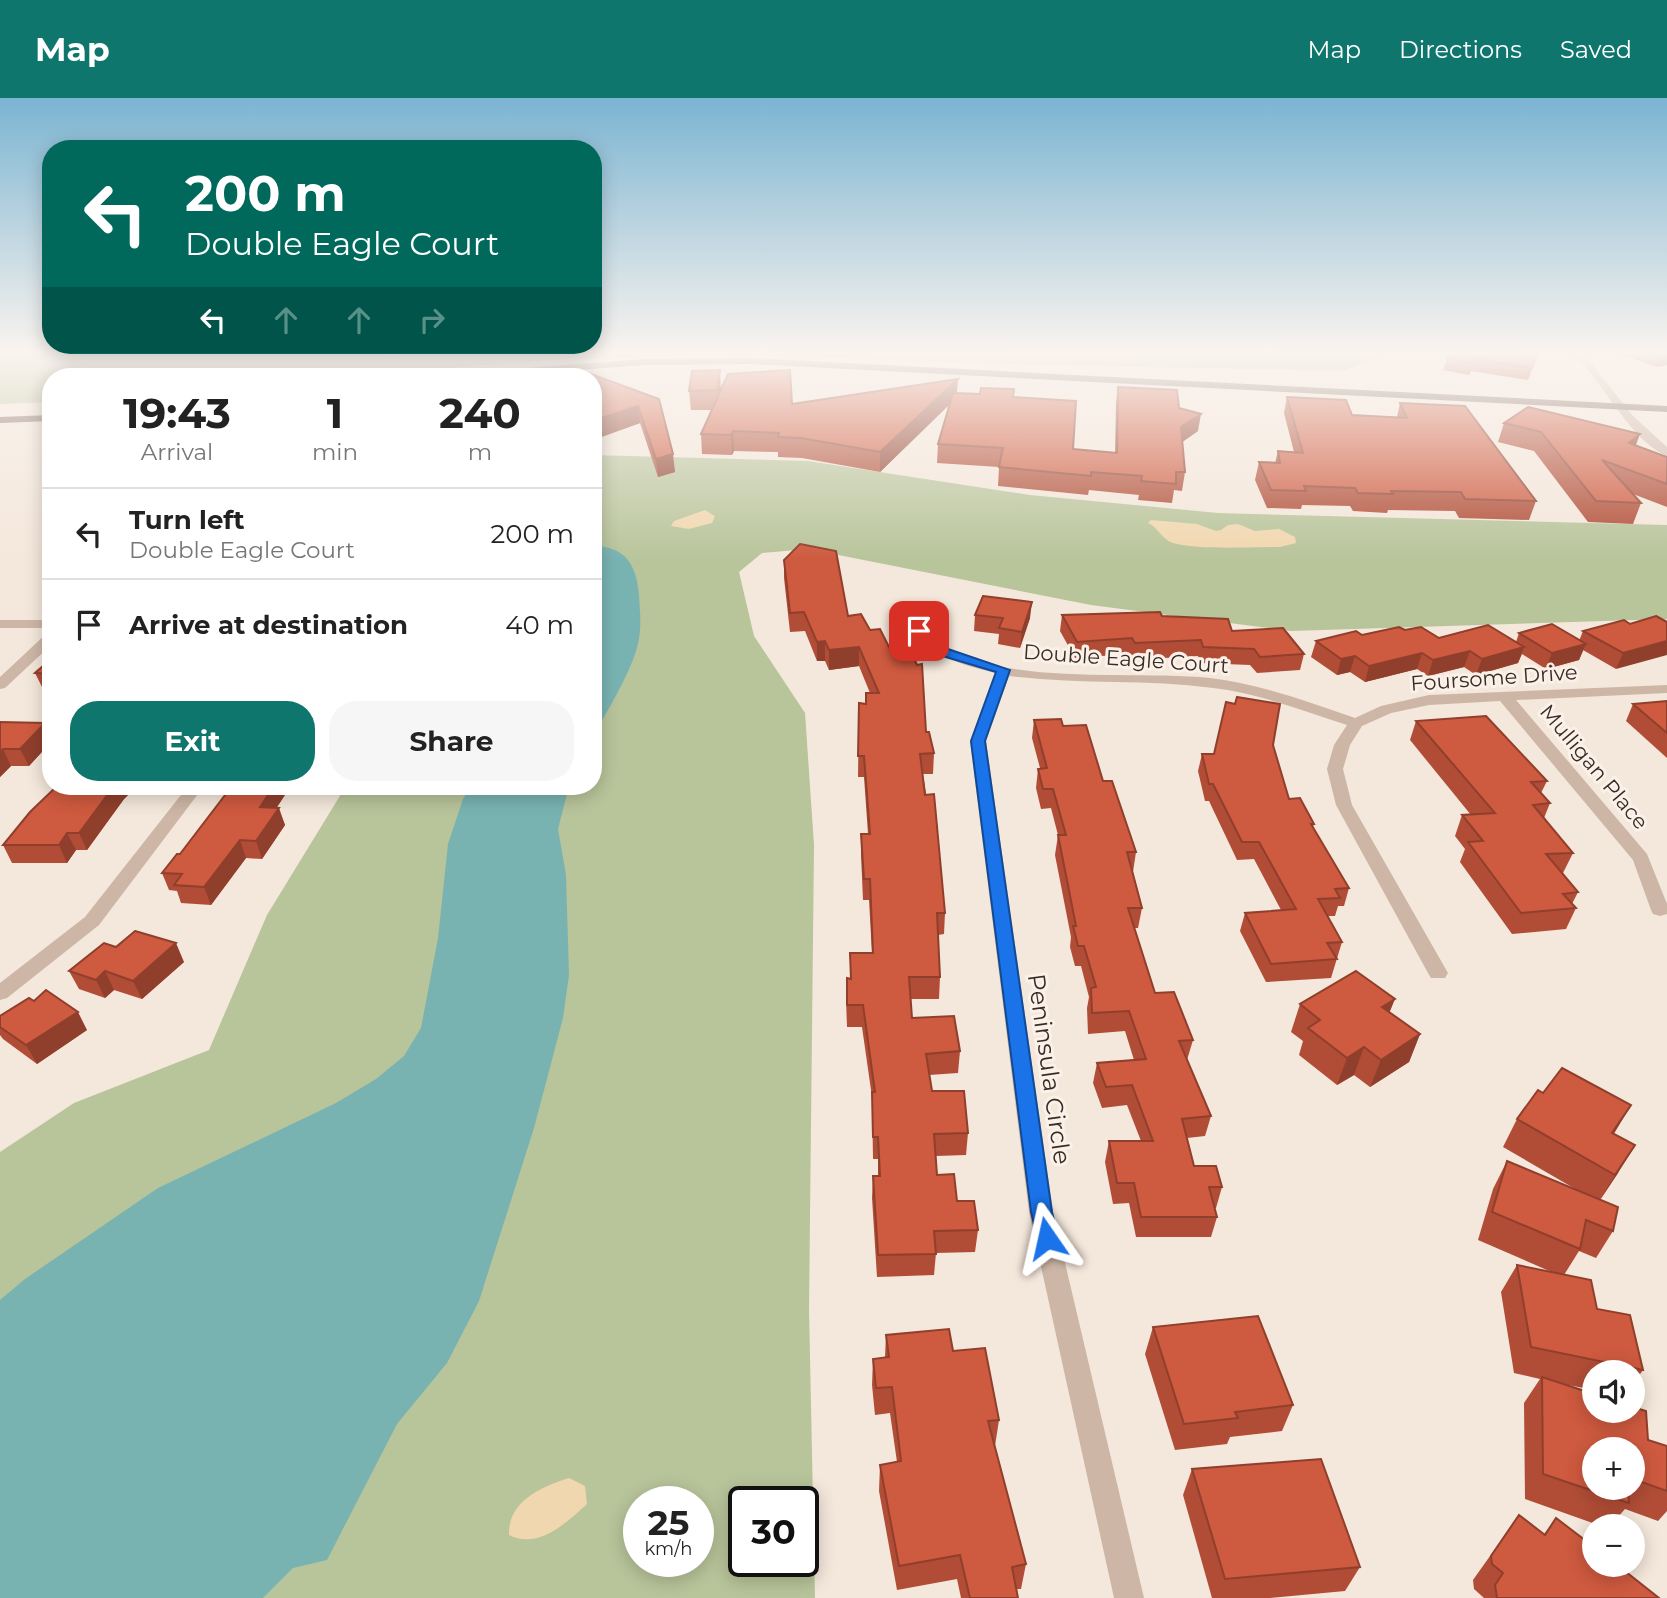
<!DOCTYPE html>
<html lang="en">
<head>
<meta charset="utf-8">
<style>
  :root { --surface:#fff; --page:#f6f6f6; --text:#222; --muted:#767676; --line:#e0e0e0; --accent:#0f766e }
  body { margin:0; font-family:Montserrat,sans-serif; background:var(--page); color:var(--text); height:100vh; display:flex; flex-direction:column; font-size:26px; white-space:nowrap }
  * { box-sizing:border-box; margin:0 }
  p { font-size:23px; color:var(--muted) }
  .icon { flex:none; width:38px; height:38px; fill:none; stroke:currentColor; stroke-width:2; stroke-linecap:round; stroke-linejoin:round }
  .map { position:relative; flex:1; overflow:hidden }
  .drawer { position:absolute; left:42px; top:270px; width:560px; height:427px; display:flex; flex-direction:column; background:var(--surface); border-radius:28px; box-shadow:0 4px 18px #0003 }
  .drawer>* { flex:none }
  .banner { position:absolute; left:42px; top:42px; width:560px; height:214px; border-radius:28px; box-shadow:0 4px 18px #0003; background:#00695c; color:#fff; overflow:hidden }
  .controls { position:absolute; left:1582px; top:1262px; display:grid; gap:14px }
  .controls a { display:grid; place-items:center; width:63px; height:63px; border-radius:50%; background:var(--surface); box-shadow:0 4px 18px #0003; font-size:35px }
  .speed { position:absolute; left:623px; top:1388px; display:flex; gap:14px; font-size:35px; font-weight:700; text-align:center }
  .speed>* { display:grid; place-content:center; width:91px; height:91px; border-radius:50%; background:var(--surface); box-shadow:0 4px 18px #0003; line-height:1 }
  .speed small { font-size:18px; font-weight:400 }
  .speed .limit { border:4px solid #111; border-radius:10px; background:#fff; color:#111 }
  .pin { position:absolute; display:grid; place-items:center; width:60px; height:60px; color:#fff; margin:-30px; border-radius:14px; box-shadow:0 4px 10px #0006 }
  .me { position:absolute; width:77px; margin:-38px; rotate:349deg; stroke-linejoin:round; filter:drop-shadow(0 0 5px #0008) }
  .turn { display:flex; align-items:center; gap:24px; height:147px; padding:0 28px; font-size:32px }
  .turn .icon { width:91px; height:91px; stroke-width:2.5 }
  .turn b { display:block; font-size:49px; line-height:60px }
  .lanes { display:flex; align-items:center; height:66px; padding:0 28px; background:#0003; justify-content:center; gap:35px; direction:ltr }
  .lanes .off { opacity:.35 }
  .eta { display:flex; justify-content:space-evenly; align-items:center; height:119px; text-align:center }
  .eta b { font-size:42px; font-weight:700; line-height:49px }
  .cta { display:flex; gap:14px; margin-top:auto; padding:14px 28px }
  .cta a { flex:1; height:80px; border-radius:28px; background:var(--accent); color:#fff; font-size:28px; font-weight:700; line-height:80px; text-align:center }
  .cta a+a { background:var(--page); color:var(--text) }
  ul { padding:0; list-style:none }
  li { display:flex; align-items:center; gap:21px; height:91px; padding:0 28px; border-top:2px solid var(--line) }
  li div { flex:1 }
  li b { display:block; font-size:26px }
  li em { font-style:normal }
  header { display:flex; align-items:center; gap:42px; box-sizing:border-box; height:98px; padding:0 35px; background:var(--accent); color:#fff }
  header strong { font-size:33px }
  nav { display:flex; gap:38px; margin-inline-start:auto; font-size:24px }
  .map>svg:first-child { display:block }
  .green { fill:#b8c49a; fill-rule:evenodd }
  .sand { fill:#f1d7af }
  .water { fill:#78b3b2 }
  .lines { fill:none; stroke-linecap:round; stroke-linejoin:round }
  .minor { fill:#cdb6a6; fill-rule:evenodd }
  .major { fill:#7b6257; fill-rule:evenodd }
  .wall { fill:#b14d36; fill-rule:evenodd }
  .shaded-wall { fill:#903f2c }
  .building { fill:#ce5a3f; stroke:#903f2c; stroke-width:2 }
  .route { fill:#1a73e8; stroke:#114b97; stroke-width:2 }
  .labels { text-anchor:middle; stroke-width:6; stroke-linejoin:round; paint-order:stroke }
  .street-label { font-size:21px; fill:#382c27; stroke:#fbf1e8 }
  .near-street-label { font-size:24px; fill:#382c27; stroke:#fbf1e8 }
</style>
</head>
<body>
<header>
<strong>Map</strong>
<nav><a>Map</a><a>Directions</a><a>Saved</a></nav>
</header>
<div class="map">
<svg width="1667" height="1500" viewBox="0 0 1667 1500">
  <rect width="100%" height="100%" fill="#f4e7db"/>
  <g class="green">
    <path d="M0,252H1358L1381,259L1342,273L1038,267L727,256L539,263L346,278H51V304L0,306Z"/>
    <path d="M593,357L808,363L1030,397L1218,415L1667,427V521L1291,533L1091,507L808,451L762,455L739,474L754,538L805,615L814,747L809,1211L815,1500H0V1054L74,1005L209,952L267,817L346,688H593ZM639,1404H698V1463H639ZM744,1404H803V1463H744Z"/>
  </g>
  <g class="sand">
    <path d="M705,412L715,418L712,425L689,431L671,428L674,423Z"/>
    <path d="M1151,422L1197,426L1216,433L1221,432L1228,427L1238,426L1255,433L1279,431L1295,439L1296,445L1280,449C1254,449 1196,452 1173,445C1161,441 1158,429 1148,425Z"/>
    <path d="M569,1380L585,1388L587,1406C566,1425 538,1452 509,1437C508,1403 541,1389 569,1380Z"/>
  </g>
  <g class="water">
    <path d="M593,448C635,448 639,480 640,513C641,527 640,543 635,556C627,580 606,616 593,638Z"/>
    <path d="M471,688H569L558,731L566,777L569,877L563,920L534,1030L479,1203L447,1265L397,1326L327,1462L293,1470L263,1500H0V1202L25,1181L158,1090L336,1005L376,981L404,958L421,930L438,840L448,746L463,701Z"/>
  </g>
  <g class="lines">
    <g class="minor">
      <path d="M387,252H397L398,278H388Z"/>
      <path d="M1542,252H1599L1580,255L1587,260L1633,318L1667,349V358C1635,346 1605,290 1582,265C1565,248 1557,261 1542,252Z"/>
      <path d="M922,509L929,513L926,532C932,538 938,546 946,550C1017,588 1131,572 1210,580C1260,586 1308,604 1355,620L1381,608L1429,597L1667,587V595L1516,602L1647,756L1667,806V816L1660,818L1653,816L1651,812L1633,762L1500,603L1429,607L1391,615L1362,628L1350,647L1343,671L1352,707L1448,875L1445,880H1431L1428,875L1336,707L1327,671L1334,647L1347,627C1303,613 1259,595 1213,590C1145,581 1077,587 1009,578L986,643L1053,1114L1144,1500H1114L1029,1114L970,643L996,575C963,567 934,560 912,533L915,513Z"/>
      <rect x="0" y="522" width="51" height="8"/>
      <path d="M51,535V547L5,590L0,591V579L46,536Z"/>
      <path d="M188,688H204L99,827L7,900L0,902V885L85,819Z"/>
    </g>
    <g class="major">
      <path d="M751,260L1667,308V314L751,266L644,267L496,278H456L461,275L644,261Z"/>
      <path d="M51,317V323L0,325V319Z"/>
    </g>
  </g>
  <g class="wall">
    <path d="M1539,252L1528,282L1471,273L1469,277L1443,272L1447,260Z"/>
    <path d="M1610,252H1667V267L1656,269Z"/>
    <path d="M593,278L659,301L675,374L658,379L640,325L593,342Z"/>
    <path d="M958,281L957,295L1013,299L1073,351L1115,355L1116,306L1118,289L1179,310L1198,333L1182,344L1185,374L1182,393L1174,392L1172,405L1138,402L1139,397L1089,392L1088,397L998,388L999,369L937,365L938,346L950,306L880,374L802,360L778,359V354L734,353L732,357L702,356L701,336L712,312H691L689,293L721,292L792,306Z"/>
    <path d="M1287,299L1352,317L1397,319L1400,305L1536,403L1529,422L1459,420L1455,413L1388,412L1387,415L1353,413L1350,408L1302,407L1301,411L1267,410L1255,382L1259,364L1275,365L1278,353L1294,354L1284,315Z"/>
    <path d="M1504,325L1636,348L1667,359V409L1633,396L1641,405L1633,426L1588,424L1534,353L1498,344Z"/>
    <path d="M784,462L848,518L926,634L934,655L933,676H923L945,815L944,836L938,837L940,879L939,901H910L912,920L960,953L958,975L929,977L932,993L968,1035L966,1057L936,1058L937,1077L978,1132L975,1154L936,1155L934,1177L877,1179L872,1100L873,1078H878V1061H873L872,999L862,929H847L846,902L850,880V855H872L869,802H863L861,757V736H868L864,679H858L859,605L866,606L870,595L859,568L829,572L825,563H817L805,533L790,534L784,480Z"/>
    <path d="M975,517L1030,520L1020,550L998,546L999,536L974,533Z"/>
    <path d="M1062,517L1162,518L1232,533L1304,556L1300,572L1257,575L1250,567L1200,565L1198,558L1132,562L1129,556L1075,560L1060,533Z"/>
    <path d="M1656,518L1616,571L1583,552L1579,562L1546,571L1522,556L1518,565L1476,577L1464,569L1428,578L1417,571L1365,584L1350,574L1337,577L1311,559L1316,543L1405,532L1439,540L1516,544L1519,535L1579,543L1583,533L1630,526Z"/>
    <path d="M51,561V592L43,591L35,575Z"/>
    <path d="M1667,603V660L1626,623L1633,606Z"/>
    <path d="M1034,622L1063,628L1103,683L1136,754L1133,774L1142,810L1138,830H1134L1155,895L1193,942L1187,962L1211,1018L1205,1038L1187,1040L1194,1068L1222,1089L1216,1110H1215L1217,1119L1211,1139H1136L1129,1105L1113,1106L1105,1064L1109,1043H1141L1127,1007L1102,1010L1093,985L1097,965L1134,962L1125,933L1088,936L1087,910L1089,899L1081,868H1075L1070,849L1071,839L1055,757L1058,737L1051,710L1041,711L1036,690L1038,671L1040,670L1032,640Z"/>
    <path d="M1416,623L1547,683L1541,695L1550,705L1544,720L1573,755L1563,775H1562L1578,794L1572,806L1576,810L1566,831L1512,836L1460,764L1465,751L1455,738L1462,717H1471L1410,642Z"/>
    <path d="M0,624L51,638V644L29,668H11L0,679Z"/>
    <path d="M1273,647L1289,701L1314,726L1313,729L1349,790L1344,808H1338L1335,818H1328L1342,844L1331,880L1266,884L1240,833L1245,815L1281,812L1254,761L1237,762L1209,703H1205L1198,673L1202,656H1214Z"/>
    <path d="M57,688H137L124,701L87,752H76L67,765H12L3,747Z"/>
    <path d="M277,709L285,727L262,761L246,760L211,807L181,805L177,793L169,792L162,775L180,756Z"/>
    <path d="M116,849L184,864L142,901L114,892L105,900L79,891L69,873Z"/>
    <path d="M1300,906L1390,914L1420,936L1409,964L1370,989L1354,977L1337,987L1299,957L1303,943L1291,934Z"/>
    <path d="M0,918L87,932L37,966L3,941L0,937Z"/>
    <path d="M1517,1021L1614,1036L1618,1075L1600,1102L1613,1133L1596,1160L1579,1153L1564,1177L1597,1211L1643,1272L1633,1286V1274H1594V1292L1563,1286L1648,1342L1667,1348V1413L1658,1423L1625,1411L1610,1428H1601L1525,1401L1524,1305L1540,1281L1514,1275L1501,1194L1517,1167L1554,1175L1478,1142L1493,1091L1507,1063L1577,1092L1503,1049ZM1633,1351V1390H1594Z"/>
    <path d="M1153,1229L1293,1307L1282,1333L1230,1339L1227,1346L1175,1352L1145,1256Z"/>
    <path d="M886,1237L953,1253L999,1322L995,1348L1026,1466L1021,1491H1017L1018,1500H961L957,1481L897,1492L879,1393L880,1367L897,1364L890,1315L875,1317L872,1287L873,1261L885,1259Z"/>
    <path d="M1192,1371L1360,1469L1345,1493L1270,1500H1212L1183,1397Z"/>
    <path d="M1519,1417L1544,1436L1556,1420L1659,1500H1484L1474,1491L1473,1482Z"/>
  </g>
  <g class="shaded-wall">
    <path d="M1667,256V267L1656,269L1661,257Z"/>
    <path d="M1475,261L1471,273L1469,277L1472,265Z"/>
    <path d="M720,272L721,291L718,311L717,292Z"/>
    <path d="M958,281L956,300L880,374V354Z"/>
    <path d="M638,308L640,325L593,342V323Z"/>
    <path d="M1201,316L1198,333L1178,347L1181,329Z"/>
    <path d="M733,333L734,353L732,357L731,337Z"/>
    <path d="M1640,336L1633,355L1629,345Z"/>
    <path d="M673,356L675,374L658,379L656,361Z"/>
    <path d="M1032,504L1030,520L1020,550L1022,534Z"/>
    <path d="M825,543V563H817V544Z"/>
    <path d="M1667,543V557L1616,571L1623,555Z"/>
    <path d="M1586,546L1579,562L1546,571L1552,555Z"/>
    <path d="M859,549V568L829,572V552Z"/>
    <path d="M1524,549L1518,565L1476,577L1482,561Z"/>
    <path d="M1470,553L1464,569L1428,578L1433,562Z"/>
    <path d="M1422,555L1417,571L1365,584L1369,568Z"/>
    <path d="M1355,558L1350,574L1337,577L1341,561Z"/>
    <path d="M45,625L51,638V644L29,668L20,651Z"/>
    <path d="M3,651L11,668L0,679V654Z"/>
    <path d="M114,688H137L124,701L87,752L79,735Z"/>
    <path d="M274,688H291L266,726L260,709Z"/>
    <path d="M279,710L285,727L262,761L256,743Z"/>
    <path d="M67,735L76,752L67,765L59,747Z"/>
    <path d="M240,742L246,760L211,807L204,789Z"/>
    <path d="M176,845L184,864L142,901L133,883Z"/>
    <path d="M105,873L114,892L105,900L96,882Z"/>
    <path d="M1395,901L1384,928L1382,909Z"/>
    <path d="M78,914L87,932L37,966L26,947Z"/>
    <path d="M1420,936L1409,964L1370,989L1381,962Z"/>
    <path d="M1364,949L1354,977L1337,987L1347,960Z"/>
    <path d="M1631,1007L1615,1034L1596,1062L1612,1035Z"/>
    <path d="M1635,1047L1618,1075L1598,1105L1615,1077Z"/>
  </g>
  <g class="building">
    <path d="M1452,252H1539L1532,270L1475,261L1472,265L1447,260Z"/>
    <path d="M1647,252H1667V256L1661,257Z"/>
    <path d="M580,272L659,301L673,356L656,361L638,308L593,323V278H562Z"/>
    <path d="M720,272L717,292L689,293L692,273Z"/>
    <path d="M790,272L792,306L958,281L880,354L801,340L778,339L779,335L733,333L731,337L701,336L728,276Z"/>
    <path d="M1118,289L1177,292L1179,310L1201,316L1181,329L1185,374H1176V386L1141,383L1142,378L1091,374V378L999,369L1003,350L938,346L953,295L980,296L981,290L1014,291L1013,299L1076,303L1073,351L1117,355Z"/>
    <path d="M1287,299L1346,302L1352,317L1407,320L1400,305L1465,308L1536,403L1465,401L1461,394L1391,393L1393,396L1358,395L1355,390L1304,388L1306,393L1271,392L1259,364L1280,365L1278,353L1303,355Z"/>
    <path d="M1528,309L1640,336L1629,345L1667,359V386L1602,362L1641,405L1596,403L1541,334L1504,325Z"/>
    <path d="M800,446L836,453L848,518L861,516L870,532L880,531L891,553L910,551L917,567L922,566L926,634H929L934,655L920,656L925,697L934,696L945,815H937L940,879H909L912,920L954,918L960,953L926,956L932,993H964L968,1035L934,1036L937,1077L954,1076L957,1103H974L978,1132L934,1133L936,1156L878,1157L873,1078H880L878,1039H873L872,994H875L863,907H847V880L851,881L850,855H873L870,781H864L861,736H870L864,658H858L859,605L866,606V595H879L859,549L829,552L825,543L817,544L804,514L790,515L784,462Z"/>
    <path d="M983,498L1032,504L1022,534L999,530L1003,520L975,517Z"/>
    <path d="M1160,514L1162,518L1228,521L1232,533L1283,530L1304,556L1260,559L1254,551L1203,549L1201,542L1135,545L1132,540L1077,544L1062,517Z"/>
    <path d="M1656,518L1667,524V543L1623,555L1583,533L1624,522L1630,526Z"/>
    <path d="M1552,526L1586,546L1552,555L1519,535Z"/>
    <path d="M1488,527L1524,549L1482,561L1470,553L1433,562L1422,555L1369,568L1355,558L1341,561L1316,543L1356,533L1362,537L1399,529L1405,532L1421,529L1439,540Z"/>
    <path d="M51,561V576L35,575Z"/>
    <path d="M1237,599L1280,606L1273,647L1289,701L1300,700L1314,726H1311L1349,790L1335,791L1340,800L1318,801L1342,844L1327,845L1337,861L1271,866L1245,815L1296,811L1259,744H1242L1213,686H1209L1202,656H1214L1226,604L1235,606Z"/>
    <path d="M1667,603V635L1633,606Z"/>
    <path d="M1486,618L1547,683L1531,684L1550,705L1533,707L1573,755L1546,756L1578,794L1563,796L1576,810L1521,815L1468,744L1483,743L1462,717L1495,715L1416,623Z"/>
    <path d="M1061,621L1063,628L1086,627L1103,683H1112L1136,754H1127L1142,810H1128L1155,895L1174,894L1193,942L1179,943L1211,1018L1182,1021L1194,1068H1216L1222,1089H1209L1217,1119H1141L1134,1085H1117L1109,1043H1153L1132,987L1106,989L1097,965L1146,961L1129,913L1092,915L1091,890L1096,889L1084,848H1078L1073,828H1076L1058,737H1066L1053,691H1043L1038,671L1047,670L1034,622Z"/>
    <path d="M0,624L45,625L20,651H3L0,654Z"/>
    <path d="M57,688H114L79,735H67L59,747H3L30,714Z"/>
    <path d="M232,688H274L260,709L279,710L256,743L240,742L204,789L174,787L182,776L162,775L177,756H180Z"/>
    <path d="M135,833L176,845L133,883L105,873L96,882L69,873L104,845L116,849Z"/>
    <path d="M1356,873L1395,901L1382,909L1420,936L1381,962L1364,949L1347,960L1308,930L1320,922L1300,906Z"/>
    <path d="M46,892L78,914L26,947L0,929V918L29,900L34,903Z"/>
    <path d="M1562,970L1631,1007L1612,1035L1635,1047L1615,1077L1517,1021L1538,992L1543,995Z"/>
    <path d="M1507,1063L1618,1109L1613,1133L1586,1122L1580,1151L1492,1114Z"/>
    <path d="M1517,1167L1591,1182L1597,1211L1630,1217L1643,1272L1531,1249Z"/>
    <path d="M1258,1218L1293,1307L1235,1314L1238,1320L1184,1326L1153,1229Z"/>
    <path d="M949,1231L953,1253L985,1250L999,1322L988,1323L1026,1466L1012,1469L1018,1500H970L960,1457L899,1468L880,1367L901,1363L892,1289L876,1290L873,1261L889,1259L886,1237Z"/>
    <path d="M1542,1279L1594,1296V1312H1633V1309L1646,1313L1648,1342L1667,1348V1393L1633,1381V1351H1594V1390H1628L1629,1405L1543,1376Z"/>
    <path d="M1321,1361L1360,1469L1225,1481L1192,1371Z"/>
    <path d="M1519,1417L1545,1437L1556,1420L1594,1449V1466H1616L1659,1500H1497L1495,1487L1503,1475L1492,1466L1491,1458Z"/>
  </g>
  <linearGradient id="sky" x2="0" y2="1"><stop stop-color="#7bb4d2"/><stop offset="0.55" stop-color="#faf4ef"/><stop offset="1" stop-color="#faf4ef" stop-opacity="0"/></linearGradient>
  <rect width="1667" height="462" fill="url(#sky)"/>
  <path class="route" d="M919,529L945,550L1010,572L985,643L1052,1114L1058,1140L1055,1147L1047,1150L1039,1147L1031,1114L971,643L996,574L936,556L912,533Z"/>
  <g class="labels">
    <g class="street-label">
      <text transform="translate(1126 561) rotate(4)" y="7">Double Eagle Court</text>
      <text transform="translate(1494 580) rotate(-4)" y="7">Foursome Drive</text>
      <text transform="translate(1594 669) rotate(50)" y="7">Mulligan Place</text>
    </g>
    <g class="near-street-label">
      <text transform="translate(1049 971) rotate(82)" y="8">Peninsula Circle</text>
    </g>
  </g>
</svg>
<div class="controls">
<a><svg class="icon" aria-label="sound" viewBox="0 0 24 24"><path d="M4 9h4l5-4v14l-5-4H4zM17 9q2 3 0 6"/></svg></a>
<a>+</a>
<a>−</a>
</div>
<div class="speed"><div>25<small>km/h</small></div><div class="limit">30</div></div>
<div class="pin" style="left:919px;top:533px;background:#d93025"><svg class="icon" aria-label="arrive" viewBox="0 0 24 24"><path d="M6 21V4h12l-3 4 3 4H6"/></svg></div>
<svg class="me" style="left:1047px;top:1140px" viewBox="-20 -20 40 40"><path d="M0-17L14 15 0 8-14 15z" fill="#1a73e8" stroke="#fff" stroke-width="4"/></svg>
<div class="banner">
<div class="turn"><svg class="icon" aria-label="left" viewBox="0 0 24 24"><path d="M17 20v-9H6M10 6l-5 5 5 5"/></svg><div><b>200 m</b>Double Eagle Court</div></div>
<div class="lanes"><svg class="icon" aria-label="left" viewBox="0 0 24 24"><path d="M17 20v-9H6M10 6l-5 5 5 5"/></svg><svg class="icon off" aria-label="ahead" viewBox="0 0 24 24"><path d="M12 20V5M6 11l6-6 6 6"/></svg><svg class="icon off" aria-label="ahead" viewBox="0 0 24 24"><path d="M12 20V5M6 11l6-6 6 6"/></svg><svg class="icon off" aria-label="right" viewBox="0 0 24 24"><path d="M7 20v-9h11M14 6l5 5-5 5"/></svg></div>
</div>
<section class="drawer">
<div class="eta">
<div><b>19:43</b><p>Arrival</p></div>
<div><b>1</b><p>min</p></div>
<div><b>240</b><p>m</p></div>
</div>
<ul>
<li><svg class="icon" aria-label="left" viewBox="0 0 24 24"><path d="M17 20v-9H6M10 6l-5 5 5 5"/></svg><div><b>Turn left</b><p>Double Eagle Court</p></div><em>200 m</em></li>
<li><svg class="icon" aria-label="arrive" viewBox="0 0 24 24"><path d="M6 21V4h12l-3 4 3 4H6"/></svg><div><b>Arrive at destination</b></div><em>40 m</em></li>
</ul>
<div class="cta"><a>Exit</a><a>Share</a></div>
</section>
</div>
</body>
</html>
